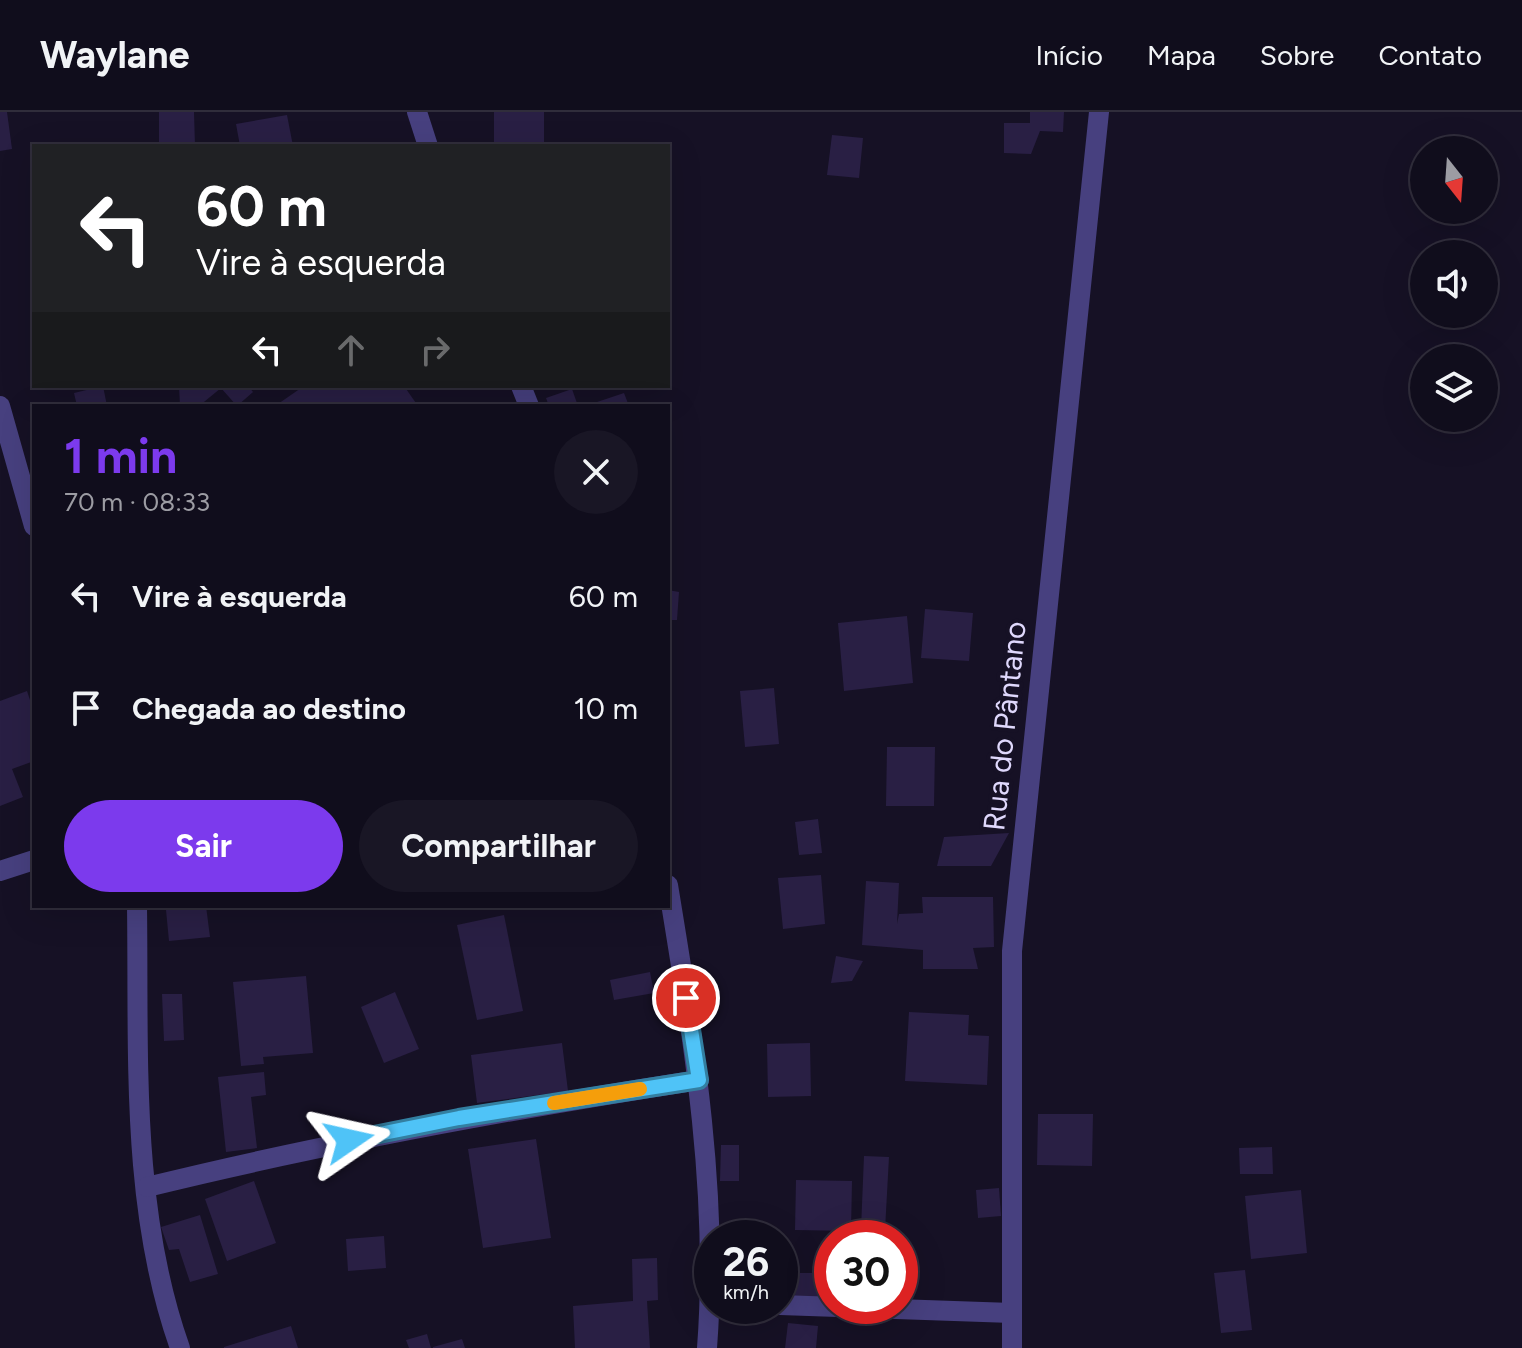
<!DOCTYPE html>
<html lang="pt">
<head>
<meta charset="utf-8">
<style>
  :root { --surface:#100d1c; --page:#191625; --text:#f1f3f6; --muted:#9c9ca3; --line:#302d3b; --accent:#7c3aed }
  body { margin:0; font-family:Figtree,sans-serif; background:var(--page); color:var(--text); height:100vh; display:flex; flex-direction:column; font-size:30px; white-space:nowrap }
  * { box-sizing:border-box; margin:0 }
  p { font-size:26px; color:var(--muted) }
  .icon { flex:none; width:44px; height:44px; fill:none; stroke:currentColor; stroke-width:2; stroke-linecap:round; stroke-linejoin:round }
  .map { position:relative; flex:1; overflow:hidden }
  .sheet { position:absolute; left:32px; top:292px; width:638px; height:504px; display:flex; flex-direction:column; background:var(--surface); border-radius:0px; box-shadow:0 8px 32px #0002,0 0 0 2px var(--line) }
  .sheet>* { flex:none }
  .banner { position:absolute; left:32px; top:32px; width:638px; height:244px; border-radius:0px; box-shadow:0 8px 32px #0002,0 0 0 2px var(--line); background:#202124; color:#fff; overflow:hidden }
  .needle { width:52px; rotate:163deg }
  .controls { position:absolute; left:1410px; top:24px; display:grid; gap:16px }
  .controls a { display:grid; place-items:center; width:88px; height:88px; border-radius:50%; background:var(--surface); box-shadow:0 8px 32px #0002,0 0 0 2px var(--line); font-size:40px }
  .speed { position:absolute; left:694px; top:1108px; display:flex; gap:16px; font-size:40px; font-weight:700; text-align:center }
  .speed>* { display:grid; place-content:center; width:104px; height:104px; border-radius:50%; background:var(--surface); box-shadow:0 8px 32px #0002,0 0 0 2px var(--line); line-height:1 }
  .speed small { font-size:20px; font-weight:400 }
  .speed .limit { border:12px solid #d22; background:#fff; color:#111 }
  .pin { position:absolute; display:grid; place-items:center; width:68px; height:68px; color:#fff; margin:-34px; border:4px solid #fff; border-radius:50%; box-shadow:0 2px 8px #0007 }
  .me { position:absolute; width:88px; margin:-44px; rotate:79deg; stroke-linejoin:round; filter:drop-shadow(0 0 6px #0008) }
  .turn { display:flex; align-items:center; gap:28px; height:168px; padding:0 32px; font-size:36px }
  .turn .icon { width:104px; height:104px; stroke-width:2.5 }
  .turn b { display:block; font-size:56px; line-height:68px }
  .lanes { display:flex; align-items:center; height:76px; padding:0 32px; background:#0003; justify-content:center; gap:40px; direction:ltr }
  .lanes .off { opacity:.35 }
  .round { display:grid; place-items:center; flex:none; width:84px; height:84px; border-radius:42px; background:var(--page) }
  .overview { display:flex; align-items:center; justify-content:space-between; height:136px; padding:0 32px }
  h1 { font-size:48px; font-weight:700; line-height:60px; color:var(--accent) }
  .action { display:flex; gap:16px; margin-top:auto; padding:16px 32px }
  .action a { flex:1; height:92px; border-radius:48px; background:var(--accent); color:#fff; font-size:32px; font-weight:700; line-height:92px; text-align:center }
  .action a+a { background:var(--page); color:var(--text) }
  ul { padding:0; list-style:none }
  li { display:flex; align-items:center; gap:24px; height:112px; padding:0 32px }
  li div { flex:1 }
  li b { display:block; font-size:30px }
  li em { font-style:normal }
  header { display:flex; align-items:center; gap:48px; box-sizing:border-box; height:112px; padding:0 40px; background:var(--surface); border-bottom:2px solid var(--line) }
  header strong { font-size:38px }
  nav { display:flex; gap:44px; margin-inline-start:auto; font-size:28px }
  .map>svg:first-child { display:block }
  .building { fill:#291f44 }
  .lines { fill:none; stroke-linecap:round; stroke-linejoin:round }
  .street { stroke:#47407f; stroke-width:20 }
  .route-casing { stroke:#337fa1; stroke-width:20 }
  .route { stroke:#4fc3f7; stroke-width:14 }
  .slow { stroke:#f59e0b; stroke-width:14 }
  .labels { text-anchor:middle; stroke-width:8; stroke-linejoin:round; paint-order:stroke }
  .street-label { font-size:30px; fill:#dfd8fc; stroke:#161125 }
</style>
</head>
<body>
<header>
<strong>Waylane</strong>
<nav><a>Início</a><a>Mapa</a><a>Sobre</a><a>Contato</a></nav>
</header>
<div class="map">
<svg width="1522" height="1236" viewBox="0 0 1522 1236">
  <rect width="100%" height="100%" fill="#161125"/>
  <g class="building">
    <path d="M0,0H7L12,37L0,39Z"/>
    <path d="M159,0H194L195,34H159Z"/>
    <path d="M494,0H544V32L494,34Z"/>
    <path d="M1030,0H1064L1063,20L1040,19L1031,42L1004,41V11H1030Z"/>
    <path d="M287,3L293,34H240L236,12Z"/>
    <path d="M832,23L863,26L859,66L827,63Z"/>
    <path d="M103,274L107,294H77L74,281Z"/>
    <path d="M179,274H248L253,280L237,294L221,276L199,294H180Z"/>
    <path d="M304,274H404L418,294H275Z"/>
    <path d="M572,277L578,294H549L546,286Z"/>
    <path d="M624,281L629,294H588V293Z"/>
    <path d="M668,478L679,480L677,508H668Z"/>
    <path d="M925,497L973,501L969,549L921,546Z"/>
    <path d="M907,504L913,571L844,579L838,511Z"/>
    <path d="M774,576L779,632L745,635L740,579Z"/>
    <path d="M27,579L34,600V649L12,657L23,685L0,694V589Z"/>
    <path d="M887,635H935L934,694H886Z"/>
    <path d="M818,707L822,741L799,743L795,710Z"/>
    <path d="M1009,721L991,754H937L944,725Z"/>
    <path d="M821,763L825,812L783,817L778,766Z"/>
    <path d="M866,769L899,771L897,812L899,802L923,801L922,785H993L994,835L973,836L978,857H923V838L862,833Z"/>
    <path d="M206,794L210,825L169,829L166,798Z"/>
    <path d="M504,803L523,899L477,908L457,813Z"/>
    <path d="M836,844L863,849L852,869L831,871Z"/>
    <path d="M650,860L654,881L614,888L610,868Z"/>
    <path d="M306,864L313,941L263,945L264,952L241,954L233,870Z"/>
    <path d="M395,880L419,937L384,951L361,895Z"/>
    <path d="M162,882H182L184,928L164,929Z"/>
    <path d="M909,900L969,903L968,923L989,924L987,973L905,969Z"/>
    <path d="M562,931L568,979L477,991L471,943Z"/>
    <path d="M810,931L811,984L768,985L767,932Z"/>
    <path d="M264,960L266,983L251,985L257,1036L226,1040L218,965Z"/>
    <path d="M1038,1002H1093L1092,1054L1037,1053Z"/>
    <path d="M536,1027L551,1126L483,1136L468,1037Z"/>
    <path d="M721,1033H739V1069H720Z"/>
    <path d="M1272,1035L1273,1062H1240L1239,1036Z"/>
    <path d="M864,1044L889,1045L885,1118L861,1117Z"/>
    <path d="M796,1068L852,1069L851,1119L795,1118Z"/>
    <path d="M254,1069L276,1131L227,1149L205,1087Z"/>
    <path d="M999,1076L1001,1104L978,1106L976,1078Z"/>
    <path d="M1301,1078L1307,1141L1251,1147L1245,1084Z"/>
    <path d="M200,1103L218,1162L190,1170L179,1137L169,1138L161,1115Z"/>
    <path d="M384,1124L386,1156L348,1159L346,1127Z"/>
    <path d="M657,1146L658,1188L647,1189L650,1236H575L573,1194L633,1189L632,1147Z"/>
    <path d="M1245,1158L1252,1218L1221,1221L1214,1161Z"/>
    <path d="M780,1161H824L823,1186H780Z"/>
    <path d="M788,1211L818,1214L816,1236H785Z"/>
    <path d="M291,1214L298,1236H224V1235Z"/>
    <path d="M427,1222L431,1236H409L406,1228Z"/>
    <path d="M462,1227L465,1236H433V1235Z"/>
  </g>
  <g class="lines">
    <g class="street">
      <path d="M417,0L428,34"/>
      <path d="M521,274L529,294"/>
      <path d="M0,294L34,414"/>
      <path d="M0,759L34,748"/>
      <path d="M668,773C693,926 719,1080 707,1236"/>
      <path d="M137,794C139,941 130,1096 180,1236"/>
      <path d="M147,1075C330,1030 513,997 699,968"/>
      <path d="M780,1193L1012,1201"/>
      <path d="M1012,1236V839L1099,0"/>
    </g>
  </g>
  <g class="lines">
    <defs>
      <path id="route" d="M349,1028L459,1006L699,968L686,886"/>
    </defs>
    <use href="#route" class="route-casing"/>
    <use href="#route" class="route"/>
    <path class="slow" d="M554,991L640,977"/>
  </g>
  <g class="labels">
    <g class="street-label">
      <text transform="translate(1005 614) rotate(-84)" y="10">Rua do Pântano</text>
    </g>
  </g>
</svg>
<div class="controls">
<a><svg class="needle" viewBox="-14 -14 28 28"><path d="M0-13l5 13h-10z" fill="#e53935"/><path d="M0 13l5-13h-10z" fill="#9c9ca3"/></svg></a>
<a><svg class="icon" aria-label="sound" viewBox="0 0 24 24"><path d="M4 9h4l5-4v14l-5-4H4zM17 9q2 3 0 6"/></svg></a>
<a><svg class="icon" aria-label="layers" viewBox="0 0 24 24"><path d="M12 4l9 5-9 5-9-5zM3 14l9 5 9-5"/></svg></a>
</div>
<div class="speed"><div>26<small>km/h</small></div><div class="limit">30</div></div>
<div class="pin" style="left:686px;top:886px;background:#d93025"><svg class="icon" aria-label="arrive" viewBox="0 0 24 24"><path d="M6 21V4h12l-3 4 3 4H6"/></svg></div>
<svg class="me" style="left:349px;top:1028px" viewBox="-20 -20 40 40"><path d="M0-17L14 15 0 8-14 15z" fill="#4fc3f7" stroke="#fff" stroke-width="4"/></svg>
<div class="banner">
<div class="turn"><svg class="icon" aria-label="left" viewBox="0 0 24 24"><path d="M17 20v-9H6M10 6l-5 5 5 5"/></svg><div><b>60 m</b>Vire à esquerda</div></div>
<div class="lanes"><svg class="icon" aria-label="left" viewBox="0 0 24 24"><path d="M17 20v-9H6M10 6l-5 5 5 5"/></svg><svg class="icon off" aria-label="ahead" viewBox="0 0 24 24"><path d="M12 20V5M6 11l6-6 6 6"/></svg><svg class="icon off" aria-label="right" viewBox="0 0 24 24"><path d="M7 20v-9h11M14 6l5 5-5 5"/></svg></div>
</div>
<section class="sheet">
<div class="overview"><div><h1>1 min</h1><p>70 m · 08:33</p></div><a class="round"><svg class="icon" aria-label="close" viewBox="0 0 24 24"><path d="M6 6l12 12M18 6L6 18"/></svg></a></div>
<ul>
<li><svg class="icon" aria-label="left" viewBox="0 0 24 24"><path d="M17 20v-9H6M10 6l-5 5 5 5"/></svg><div><b>Vire à esquerda</b></div><em>60 m</em></li>
<li><svg class="icon" aria-label="arrive" viewBox="0 0 24 24"><path d="M6 21V4h12l-3 4 3 4H6"/></svg><div><b>Chegada ao destino</b></div><em>10 m</em></li>
</ul>
<div class="action"><a>Sair</a><a>Compartilhar</a></div>
</section>
</div>
</body>
</html>
